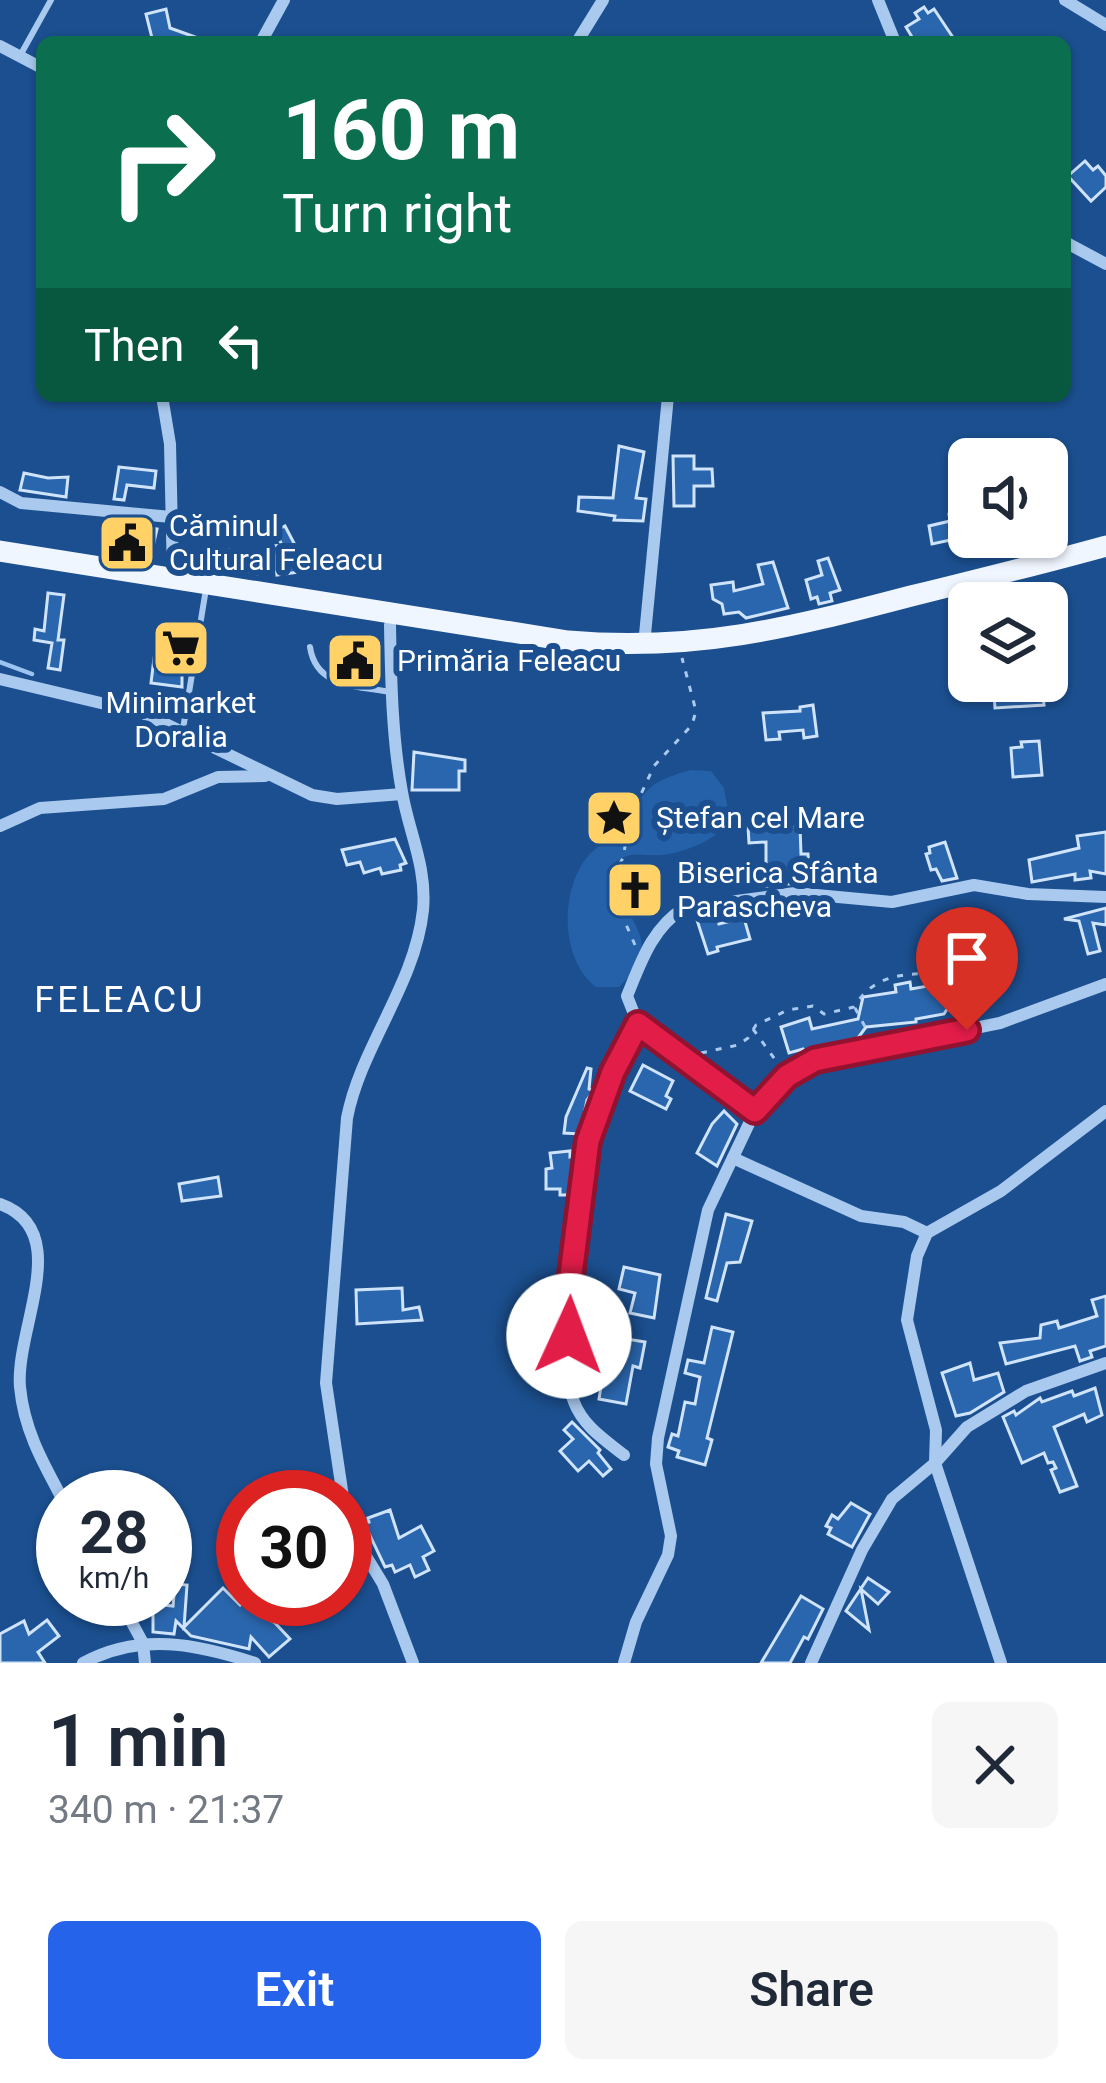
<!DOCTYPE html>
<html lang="en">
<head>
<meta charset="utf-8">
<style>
  :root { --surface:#fff; --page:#f6f6f7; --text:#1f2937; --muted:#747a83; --accent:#2563eb }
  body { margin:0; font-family:Roboto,sans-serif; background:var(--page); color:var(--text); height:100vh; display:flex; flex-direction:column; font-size:45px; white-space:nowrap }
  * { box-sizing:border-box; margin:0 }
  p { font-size:39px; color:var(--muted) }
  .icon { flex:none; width:66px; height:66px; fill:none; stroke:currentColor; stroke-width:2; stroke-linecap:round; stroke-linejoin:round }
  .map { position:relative; height:1663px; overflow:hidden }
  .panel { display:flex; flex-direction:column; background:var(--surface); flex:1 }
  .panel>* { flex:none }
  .banner { position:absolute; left:36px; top:36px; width:1035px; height:366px; border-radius:18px; box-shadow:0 3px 9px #0004; background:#0b6e4f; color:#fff; overflow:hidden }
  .buttons { position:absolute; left:948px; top:438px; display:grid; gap:24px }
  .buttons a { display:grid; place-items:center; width:120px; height:120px; border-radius:18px; background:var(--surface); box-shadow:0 3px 9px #0004; font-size:60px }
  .speed { position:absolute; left:36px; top:1470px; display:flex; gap:24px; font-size:60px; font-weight:700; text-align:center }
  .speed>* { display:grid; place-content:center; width:156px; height:156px; border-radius:50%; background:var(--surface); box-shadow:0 3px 9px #0004; line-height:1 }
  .speed small { font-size:30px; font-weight:400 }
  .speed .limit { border:18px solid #d22; background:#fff; color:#111 }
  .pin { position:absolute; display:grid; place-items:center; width:102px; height:102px; color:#fff; margin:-123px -51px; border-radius:50% 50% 50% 0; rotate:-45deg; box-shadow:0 0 12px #0007 }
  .pin .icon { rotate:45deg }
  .me { position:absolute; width:132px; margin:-66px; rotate:2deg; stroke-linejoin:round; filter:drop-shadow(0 0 9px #0008) }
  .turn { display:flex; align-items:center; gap:42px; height:252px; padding:0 48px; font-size:54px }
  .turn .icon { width:156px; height:156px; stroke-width:2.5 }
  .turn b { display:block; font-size:84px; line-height:102px }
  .then { display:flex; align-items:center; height:114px; padding:0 48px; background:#0003; gap:24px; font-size:45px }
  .round { display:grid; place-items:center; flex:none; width:126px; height:126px; border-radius:18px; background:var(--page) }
  .headline { display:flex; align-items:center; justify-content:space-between; height:204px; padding:0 48px }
  h1 { font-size:72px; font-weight:600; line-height:90px }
  .button { display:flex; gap:24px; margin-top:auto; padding:24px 48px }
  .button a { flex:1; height:138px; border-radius:18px; background:var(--accent); color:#fff; font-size:48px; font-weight:600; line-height:138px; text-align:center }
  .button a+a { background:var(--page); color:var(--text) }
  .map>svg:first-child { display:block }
  .green { fill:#2461a8 }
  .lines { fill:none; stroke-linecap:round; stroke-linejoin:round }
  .stream { stroke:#9cc4f0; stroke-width:4.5 }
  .building { fill:#2a66ad; stroke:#cfe3fa; stroke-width:3 }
  .path { stroke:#a9c9ee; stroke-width:3; stroke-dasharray:6 9; stroke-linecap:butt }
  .lane { stroke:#a9c9ee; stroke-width:6 }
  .street { stroke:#a9c9ee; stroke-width:12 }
  .primary { stroke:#f0f6ff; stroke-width:21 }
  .route-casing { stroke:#92132f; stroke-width:30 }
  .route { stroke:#e11d48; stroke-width:21 }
  .labels { text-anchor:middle; stroke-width:12; stroke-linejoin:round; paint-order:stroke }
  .poi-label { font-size:30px; fill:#fff; stroke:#1b4f8f; text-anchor:start }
  .quarter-label { font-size:36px; letter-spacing:3px; fill:#fff; stroke:#1b4f8f }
</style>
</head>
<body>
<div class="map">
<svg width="1106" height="1663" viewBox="0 0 1106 1663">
  <rect width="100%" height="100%" fill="#1b4f8f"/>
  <path class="green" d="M691,770L711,771L724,788L730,820C719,839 684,853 662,855C639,857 625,848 609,870C617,915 672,939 619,987H596C560,959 560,891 587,857C597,845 613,840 622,826C647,790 646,782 691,770Z"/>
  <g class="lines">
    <path class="stream" d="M0,662L32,674"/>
  </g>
  <g class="building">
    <path d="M924,7L928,13L934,9L956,42H915L906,27L919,19L915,13Z"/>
    <path d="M166,9L170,28L209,42H153L146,14Z"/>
    <path d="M1085,161L1093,170L1098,166L1106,176V187L1091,201L1068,176Z"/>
    <path d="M619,446L644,452L636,498L646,499L643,521L614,520L615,516L578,511L579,497L613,498Z"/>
    <path d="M673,456H694V469H712L713,486H694V506H674Z"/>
    <path d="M119,467L156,471L154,488L127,485L124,500L114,499Z"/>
    <path d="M24,473L48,478L68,477L66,497L20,490Z"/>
    <path d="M969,498V536L932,544L929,526L950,521L949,514L959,511L957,500Z"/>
    <path d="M114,522L157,529L152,551L110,543Z"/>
    <path d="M285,526L296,547L299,572L277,575L273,546L282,545L275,531Z"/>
    <path d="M214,548L260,555L257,574L211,566Z"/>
    <path d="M828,558L840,590L830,593L832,601L819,604L817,597L811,599L806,580L822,575L818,561Z"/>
    <path d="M773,562L788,608L746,618L739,612L724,614L722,604L713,599L711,585L733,582L734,591L763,584L758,565Z"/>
    <path d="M48,593L64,595L58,640H64L60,670L48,668L52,643L34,640L35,629L44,631Z"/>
    <path d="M332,647L377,653L374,678L334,671L330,668Z"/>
    <path d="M154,658L182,662V687L151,683Z"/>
    <path d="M993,681H1042L1044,705L995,708Z"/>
    <path d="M813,705L817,736L804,738L803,730L779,732L780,739L766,740L763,713L800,711V707Z"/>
    <path d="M1039,741L1042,775L1013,777L1011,748L1022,747L1021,742Z"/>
    <path d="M414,752L465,760V771H459V790H412Z"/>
    <path d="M748,827H800L801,854H808L809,868L830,865L833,886L821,885L820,881L766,886V842L749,843Z"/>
    <path d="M1106,832V874L1090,871L1091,878L1075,880V874L1032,882L1029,860L1079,848L1077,836Z"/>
    <path d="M395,839L406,863L400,865L401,870L382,874L380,868L364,873L360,862L347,865L342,850Z"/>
    <path d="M945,842L957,878L942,881L936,869L931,870L926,854L930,853L929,847Z"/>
    <path d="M1106,908V925L1093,923L1100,951L1088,954L1079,921L1064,919Z"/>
    <path d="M717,914L719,924L744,918L750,939L717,947L718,951L708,954L696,917Z"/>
    <path d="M910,982L911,989L939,984L949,993L951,1003L944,1014L916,1019V1022L866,1027L858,1038L806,1053L803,1049L789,1053L781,1027L809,1018L812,1029L858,1019L863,997L896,992L895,985Z"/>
    <path d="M643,1065L673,1081L666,1096L671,1099L666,1109L630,1091Z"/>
    <path d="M587,1068L591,1069L589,1089L594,1091L587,1100L580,1134L564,1133L566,1117Z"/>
    <path d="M724,1111L737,1124L717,1166L697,1153L712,1124Z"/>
    <path d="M570,1151V1157L575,1156L569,1195H560V1189H546V1169L552,1168L550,1153Z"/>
    <path d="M218,1177L221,1196L182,1201L179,1184Z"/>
    <path d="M726,1214L752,1221L740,1262L727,1263L717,1301L706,1298Z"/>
    <path d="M624,1267L660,1275L654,1318L630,1313L635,1293L619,1289Z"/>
    <path d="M402,1288L403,1310L419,1307L422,1320L357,1324L356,1290Z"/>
    <path d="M1106,1296V1346L1090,1351L1092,1357L1080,1361L1075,1346L1006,1364L1000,1343L1040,1338L1041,1325L1057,1321L1059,1328L1097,1316L1092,1300Z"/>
    <path d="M712,1327L733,1332L707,1438L712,1440L705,1465L677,1457L679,1451L668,1447L672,1434L678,1436L685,1402L695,1404L700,1377L685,1373L688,1360L704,1363Z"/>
    <path d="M609,1336L645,1342L640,1368L633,1366L626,1404L599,1399Z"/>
    <path d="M970,1363L974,1380L998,1373L1004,1392L970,1413L956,1416L942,1373Z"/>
    <path d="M1095,1388L1102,1415L1087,1422L1084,1414L1054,1427L1077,1486L1060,1492L1051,1470L1056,1468L1053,1462L1048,1463L1044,1453L1022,1463L1003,1417L1014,1411L1016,1415L1040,1398L1042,1402L1072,1391L1074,1396Z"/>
    <path d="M572,1422L600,1450L598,1453L611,1469L603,1476L589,1461L578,1471L560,1451L573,1439L564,1430Z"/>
    <path d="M851,1503L870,1514L852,1547L828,1534L831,1528L826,1526L832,1515L838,1519Z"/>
    <path d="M390,1510L399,1538L421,1526L434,1551L423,1557L429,1570L415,1577L410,1565L395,1572L392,1565L385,1567L364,1523L369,1522L368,1518Z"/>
    <path d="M868,1578L889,1592L878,1604L861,1589L869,1630L846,1611Z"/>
    <path d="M175,1584L187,1585L184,1627L223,1588L240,1605L245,1599L253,1605L251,1609L275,1623L290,1639L269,1657L251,1637L249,1649L191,1636L176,1621L174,1634L153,1632V1604L173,1606Z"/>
    <path d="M801,1596L823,1609L808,1639L804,1637L790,1663H761Z"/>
    <path d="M47,1620L59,1636L38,1652L45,1663H0V1634L24,1621L29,1634Z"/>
  </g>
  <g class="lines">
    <g class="path">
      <path d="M635,945L608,883L623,858L630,818L654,766L692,725L696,711L682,658"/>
      <path d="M855,1008L870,1036"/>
      <path d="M753,1029L779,1065"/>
      <path d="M701,1053L738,1045L748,1038L756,1025L788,1010L813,1006L824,1014L854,1007C874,974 903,974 938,973L953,986L959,1018"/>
    </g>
    <g class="lane">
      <path d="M21,54L51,0"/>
      <path d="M310,647C316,688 358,686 391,692"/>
      <path d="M183,729L205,595"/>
    </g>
    <g class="street">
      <path d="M878,0L895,42"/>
      <path d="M1065,0L1106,25"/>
      <path d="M261,42L284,0"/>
      <path d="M577,42L603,0"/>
      <path d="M0,46L42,68"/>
      <path d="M1065,242L1106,264"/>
      <path d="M162,396L170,444L173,577"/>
      <path d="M0,492L21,503L171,517"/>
      <path d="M644,645L668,396"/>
      <path d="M0,679L143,713L312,795L337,799L402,794"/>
      <path d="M0,826L40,808L164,799L218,777L265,776"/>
      <path d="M638,1024L755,1111"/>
      <path d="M733,1158L861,1216L904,1222L927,1233"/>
      <path d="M0,1204C75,1231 15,1328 20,1387C24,1430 43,1463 63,1500"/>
      <path d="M624,1455C605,1440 583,1426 574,1402C556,1355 577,1196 588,1144C597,1102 618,1062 638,1024L627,996C641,962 652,928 684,908L795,893L892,902L974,885L1028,894L1106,897"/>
      <path d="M343,1497L326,1383L347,1118C361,1046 415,985 423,910C427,867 409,833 402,792C392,737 391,681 390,625"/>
      <path d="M345,1510L355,1538L383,1584L413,1663"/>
      <path d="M119,1599L143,1643L145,1663"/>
      <path d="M83,1663C140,1632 197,1644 255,1663"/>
      <path d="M624,1663L636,1622L668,1555L671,1536L656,1464L658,1438L708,1210L755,1111L787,1076L815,1060L1000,1023L1106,984"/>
      <path d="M811,1663L862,1550L892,1499L935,1463L967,1427L1026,1391L1106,1363"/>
      <path d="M1001,1663L935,1463L936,1430L907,1320L917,1256L927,1233L1001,1191L1106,1111"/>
    </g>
    <path class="primary" d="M0,551L568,641C696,652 789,628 911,596C976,580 1041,564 1106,546"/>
  </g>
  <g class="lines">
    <defs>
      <path id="route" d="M569,1336V1291L588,1141L613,1072L638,1024L755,1111L787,1076L815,1060L967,1030"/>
    </defs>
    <use href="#route" class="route-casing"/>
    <use href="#route" class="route"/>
  </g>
  <defs>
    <symbol id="civic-square" viewBox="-11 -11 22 22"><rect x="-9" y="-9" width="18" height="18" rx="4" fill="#ffd166" stroke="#1b4f8f"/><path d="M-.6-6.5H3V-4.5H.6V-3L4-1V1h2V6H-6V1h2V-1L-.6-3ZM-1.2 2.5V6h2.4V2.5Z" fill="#111"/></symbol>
    <symbol id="supermarket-square" viewBox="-11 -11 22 22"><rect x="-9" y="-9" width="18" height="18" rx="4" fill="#ffd166" stroke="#1b4f8f"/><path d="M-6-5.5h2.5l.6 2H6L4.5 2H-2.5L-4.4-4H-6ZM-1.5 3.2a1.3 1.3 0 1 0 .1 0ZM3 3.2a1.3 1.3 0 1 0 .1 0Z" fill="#111"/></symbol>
    <symbol id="sight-square" viewBox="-11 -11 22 22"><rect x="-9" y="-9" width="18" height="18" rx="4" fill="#ffd166" stroke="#1b4f8f"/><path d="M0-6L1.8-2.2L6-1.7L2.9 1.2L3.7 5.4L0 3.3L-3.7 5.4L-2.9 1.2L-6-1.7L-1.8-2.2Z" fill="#111"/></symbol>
    <symbol id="church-square" viewBox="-11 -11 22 22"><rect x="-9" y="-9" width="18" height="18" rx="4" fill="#ffd166" stroke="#1b4f8f"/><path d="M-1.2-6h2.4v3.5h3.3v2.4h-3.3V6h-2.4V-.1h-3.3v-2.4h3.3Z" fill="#111"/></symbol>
  </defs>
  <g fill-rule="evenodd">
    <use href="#civic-square" x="94" y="510" width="66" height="66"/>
    <use href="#supermarket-square" x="148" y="615" width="66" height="66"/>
    <use href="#civic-square" x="322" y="628" width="66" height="66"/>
    <use href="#sight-square" x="581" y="785" width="66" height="66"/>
    <use href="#church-square" x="602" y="857" width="66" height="66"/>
  </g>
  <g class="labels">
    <g class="poi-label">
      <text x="169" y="536">Căminul<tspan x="169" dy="34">Cultural Feleacu</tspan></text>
      <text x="397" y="671">Primăria Feleacu</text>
      <text x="181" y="713" text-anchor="middle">Minimarket<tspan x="181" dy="34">Doralia</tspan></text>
      <text x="656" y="828">Ștefan cel Mare</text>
      <text x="677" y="883">Biserica Sfânta<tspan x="677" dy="34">Parascheva</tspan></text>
    </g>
    <g class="quarter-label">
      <text x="120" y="1012">FELEACU</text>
    </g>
  </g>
</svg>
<div class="buttons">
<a><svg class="icon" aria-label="sound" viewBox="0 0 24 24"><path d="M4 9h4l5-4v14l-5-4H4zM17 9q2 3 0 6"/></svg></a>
<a><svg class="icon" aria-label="layers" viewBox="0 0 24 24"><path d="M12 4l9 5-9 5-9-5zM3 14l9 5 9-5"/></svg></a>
</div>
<div class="speed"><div>28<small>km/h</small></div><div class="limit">30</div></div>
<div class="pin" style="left:967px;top:1030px;background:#d93025"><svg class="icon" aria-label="arrive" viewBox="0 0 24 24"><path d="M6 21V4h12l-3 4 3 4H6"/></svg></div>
<svg class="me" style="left:569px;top:1336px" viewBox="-20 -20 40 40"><circle r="19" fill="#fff"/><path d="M0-13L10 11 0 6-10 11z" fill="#e11d48"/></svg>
<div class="banner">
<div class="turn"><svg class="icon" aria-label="right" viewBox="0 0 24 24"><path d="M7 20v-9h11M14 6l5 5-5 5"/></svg><div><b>160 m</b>Turn right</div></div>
<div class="then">Then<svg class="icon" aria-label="left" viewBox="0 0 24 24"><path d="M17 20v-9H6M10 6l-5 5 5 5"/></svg></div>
</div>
</div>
<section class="panel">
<div class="headline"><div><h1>1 min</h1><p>340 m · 21:37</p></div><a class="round"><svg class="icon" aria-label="close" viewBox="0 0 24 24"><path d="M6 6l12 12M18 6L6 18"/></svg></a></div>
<div class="button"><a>Exit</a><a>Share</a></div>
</section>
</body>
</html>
